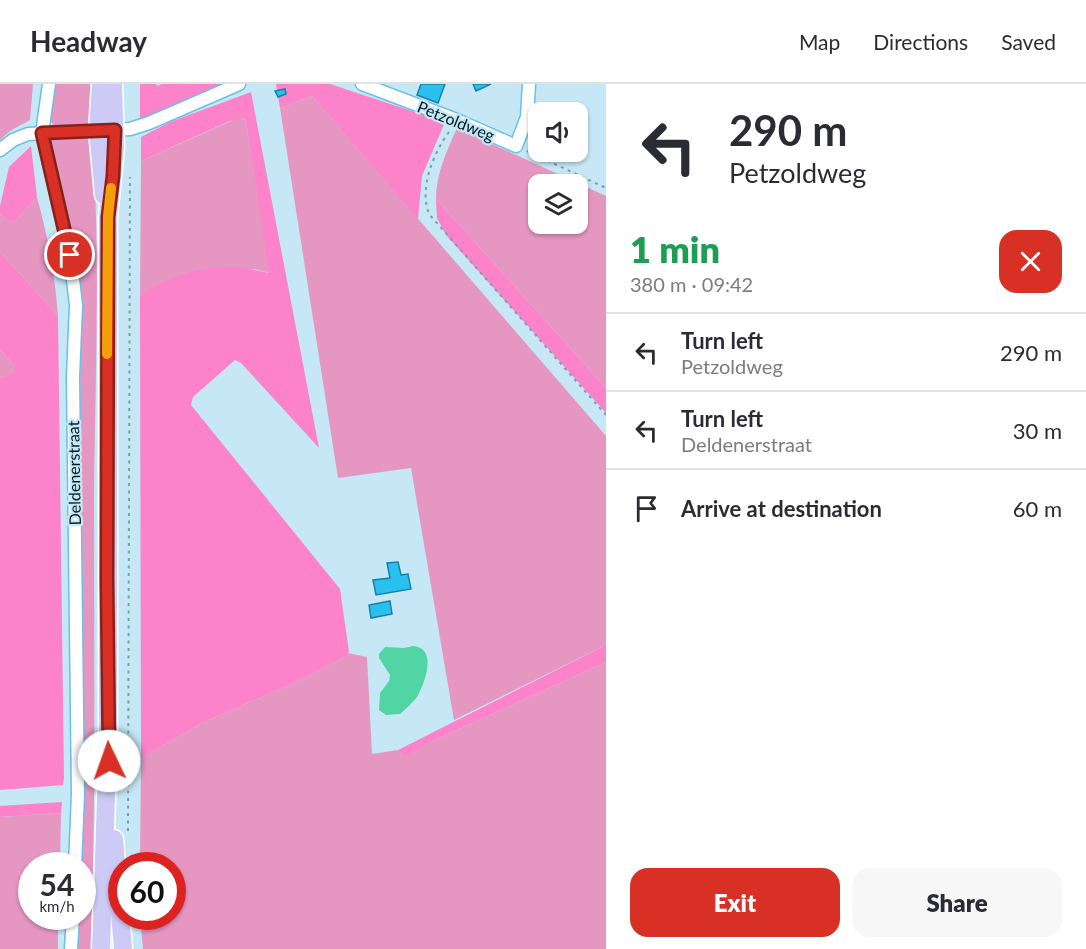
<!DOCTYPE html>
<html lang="en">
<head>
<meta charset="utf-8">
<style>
  :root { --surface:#fff; --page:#f7f7f7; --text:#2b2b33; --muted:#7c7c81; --line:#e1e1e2; --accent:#d93025 }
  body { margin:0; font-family:Lato,sans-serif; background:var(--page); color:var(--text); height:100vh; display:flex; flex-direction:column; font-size:22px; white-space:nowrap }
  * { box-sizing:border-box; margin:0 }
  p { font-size:20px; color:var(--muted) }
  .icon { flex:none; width:33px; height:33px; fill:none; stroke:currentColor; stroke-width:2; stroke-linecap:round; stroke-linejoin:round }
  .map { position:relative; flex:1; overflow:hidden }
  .drawer { display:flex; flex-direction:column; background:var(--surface); width:480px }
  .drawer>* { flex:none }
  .hud { background:#fff; color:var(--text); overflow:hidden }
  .controls { position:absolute; left:528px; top:18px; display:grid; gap:12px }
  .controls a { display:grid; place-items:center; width:60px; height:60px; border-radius:12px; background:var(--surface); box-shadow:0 2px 4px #0004; font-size:30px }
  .speed { position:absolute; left:18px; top:768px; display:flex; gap:12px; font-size:30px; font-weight:700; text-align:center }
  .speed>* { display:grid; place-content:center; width:78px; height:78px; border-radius:50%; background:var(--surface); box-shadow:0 2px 4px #0004; line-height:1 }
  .speed small { font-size:15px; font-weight:400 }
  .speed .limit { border:9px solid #d22; background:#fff; color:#111 }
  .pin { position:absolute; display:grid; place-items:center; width:51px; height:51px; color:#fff; margin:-26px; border:3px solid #fff; border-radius:50%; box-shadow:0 2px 6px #0007 }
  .me { position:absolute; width:66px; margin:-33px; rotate:357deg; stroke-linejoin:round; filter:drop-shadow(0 0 4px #0008) }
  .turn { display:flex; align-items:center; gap:21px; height:126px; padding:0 24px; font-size:27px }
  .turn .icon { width:78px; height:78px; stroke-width:2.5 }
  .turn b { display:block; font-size:42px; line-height:51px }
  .round { display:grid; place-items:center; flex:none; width:63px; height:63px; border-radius:18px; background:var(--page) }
  .headline { display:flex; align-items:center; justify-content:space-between; height:102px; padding:0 24px }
  h1 { font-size:36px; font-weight:800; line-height:45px; color:#1e9e55 }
  .cta { display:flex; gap:12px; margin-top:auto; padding:12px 24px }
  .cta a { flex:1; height:69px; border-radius:18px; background:var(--accent); color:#fff; font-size:24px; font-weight:800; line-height:69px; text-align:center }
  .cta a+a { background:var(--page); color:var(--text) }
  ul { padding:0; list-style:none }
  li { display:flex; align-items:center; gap:18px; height:78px; padding:0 24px; border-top:2px solid var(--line) }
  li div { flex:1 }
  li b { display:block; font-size:22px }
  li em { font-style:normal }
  header { display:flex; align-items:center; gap:36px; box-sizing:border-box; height:84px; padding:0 30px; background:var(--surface); border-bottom:2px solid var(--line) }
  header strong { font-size:28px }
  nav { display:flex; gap:33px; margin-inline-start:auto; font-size:21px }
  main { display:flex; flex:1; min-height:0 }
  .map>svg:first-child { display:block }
  .green { fill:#e597c2; fill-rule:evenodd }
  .forest { fill:#fc82ca }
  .water { fill:#51d5a5 }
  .building { fill:#29bfef; stroke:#1b80a1; stroke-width:1.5 }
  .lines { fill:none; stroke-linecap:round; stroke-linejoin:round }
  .street-casing { stroke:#67c2e4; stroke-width:15 }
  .primary-casing { stroke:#fff; stroke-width:21 }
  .path { stroke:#7e9daa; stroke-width:2; stroke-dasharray:3 4.5; stroke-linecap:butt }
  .street { stroke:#fff; stroke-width:12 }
  .primary { stroke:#cdcbf5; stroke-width:18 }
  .route-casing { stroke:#8d1f18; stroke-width:15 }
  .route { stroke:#d93025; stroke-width:10 }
  .slow { stroke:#f59e0b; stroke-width:10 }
  .labels { text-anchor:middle; stroke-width:4.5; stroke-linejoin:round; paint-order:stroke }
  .street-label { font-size:16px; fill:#001b25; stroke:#c6e7f6 }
</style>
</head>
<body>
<header>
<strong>Headway</strong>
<nav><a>Map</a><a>Directions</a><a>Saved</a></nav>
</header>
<main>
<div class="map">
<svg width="606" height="865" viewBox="0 0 606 865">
  <rect width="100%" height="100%" fill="#c6e7f6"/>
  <g class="green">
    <path d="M0,0H33L30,36L10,47L0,56Z"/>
    <path d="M53,0H94L93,44L55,43C44,31 50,15 53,0Z"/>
    <path d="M312,12L606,352V561L454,636L411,384L338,394L280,24Z"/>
    <path d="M238,34H243L246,37L270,189L254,185L140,212L141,77Z"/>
    <path d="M457,44L606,112V304L436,115C436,89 447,67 457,44ZM538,100H578V140H538Z"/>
    <path d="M88,52L92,54C101,172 95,293 94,412C94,563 96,714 91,865H76L77,833L82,832V782L79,781L82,732L80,215L49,58L56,54Z"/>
    <path d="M37,113C48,153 55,191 58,232L0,168V130L10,138L16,136Z"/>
    <path d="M0,266L15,282L16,288L0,294Z"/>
    <path d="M348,569L367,573L372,670L398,666L405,671L433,657L606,578V865H143L140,833L172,832V782L140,781L141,674L202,639L292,600L345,573Z"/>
    <path d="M61,729L60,781L32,782V832L58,833V865H0V733Z"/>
  </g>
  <g class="forest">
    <path d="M140,0H156L157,2L162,0H224L140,35Z"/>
    <path d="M276,0H330L445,38L422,92L418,135L312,12L280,24Z"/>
    <path d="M251,8L319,364L241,279L235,276L193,313L191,321L340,505L349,568L345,573L292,600L202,639L141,674L140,212C167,192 199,183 233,183C245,183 258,187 269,189L246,37L243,34L230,37L141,77V53L170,38Z"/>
    <path d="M31,62L37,113L16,136L10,138L0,130V122L9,83Z"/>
    <path d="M436,115L606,304V329L446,151L437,134Z"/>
    <path d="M0,168L58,232L64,694L63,701L0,706V294L15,288V282L0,266Z"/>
    <path d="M606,561V578L433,657L405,672L398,666Z"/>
    <path d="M62,718L61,729L0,733V722Z"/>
  </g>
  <path class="water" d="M413,562C438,564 425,599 417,613C412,619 406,625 400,630L386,631L379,626L380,609L389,597L390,591L379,574V570L385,563L404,564Z"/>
  <g class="building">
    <path d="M421,0H445L438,19L417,11Z"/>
    <path d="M473,0H491L476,7Z"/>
    <path d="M285,5L286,10L278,13L275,7Z"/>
    <path d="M398,478L401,491L408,490L411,505L376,511L373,496L390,494L387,479Z"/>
    <path d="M390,517L392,530L371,534L369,521Z"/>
  </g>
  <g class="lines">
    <defs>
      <g id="street">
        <path d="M49,0L42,49L70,171L76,221L73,293L78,710L75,782"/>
        <path d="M362,0L457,36L516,62L527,33L529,0"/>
        <path d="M0,66L13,56L28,50L130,45L149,39L239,0"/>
        <path d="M71,865L73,832"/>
      </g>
      <g id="primary">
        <path d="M101,0L98,47L104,111"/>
        <path d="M114,755L123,865"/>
        <path d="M101,865L108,654V133L115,64L113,0"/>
      </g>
    </defs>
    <use href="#street" class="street-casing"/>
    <use href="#primary" class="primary-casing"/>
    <g class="path">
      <path d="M449,48C433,70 419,104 429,130L606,331"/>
      <path d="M527,67L606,104"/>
      <path d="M128,747L130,93"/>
    </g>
    <use href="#street" class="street"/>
    <use href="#primary" class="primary"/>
  </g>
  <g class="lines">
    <defs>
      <path id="route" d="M70,171L42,49L115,46L113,92L108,133L107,494L109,677"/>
    </defs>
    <use href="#route" class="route-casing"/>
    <use href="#route" class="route"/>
    <path class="slow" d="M107,270L108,133L111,104"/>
  </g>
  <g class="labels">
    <g class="street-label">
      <text transform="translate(456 37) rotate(22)" y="6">Petzoldweg</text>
      <text transform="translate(74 389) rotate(-91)" y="6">Deldenerstraat</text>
    </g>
  </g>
</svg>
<div class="controls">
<a><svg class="icon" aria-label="sound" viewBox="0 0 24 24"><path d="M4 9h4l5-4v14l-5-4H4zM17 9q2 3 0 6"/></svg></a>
<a><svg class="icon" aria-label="layers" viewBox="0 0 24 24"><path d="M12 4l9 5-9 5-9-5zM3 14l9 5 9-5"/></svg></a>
</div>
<div class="speed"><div>54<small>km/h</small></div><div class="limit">60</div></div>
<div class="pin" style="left:70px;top:171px;background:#d93025"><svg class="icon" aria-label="arrive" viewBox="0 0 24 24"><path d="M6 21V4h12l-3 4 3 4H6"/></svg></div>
<svg class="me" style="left:109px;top:677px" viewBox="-20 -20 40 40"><circle r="19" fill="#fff"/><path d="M0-13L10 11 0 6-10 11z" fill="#d93025"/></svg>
</div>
<section class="drawer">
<div class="hud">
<div class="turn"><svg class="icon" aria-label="left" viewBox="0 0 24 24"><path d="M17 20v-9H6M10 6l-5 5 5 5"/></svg><div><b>290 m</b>Petzoldweg</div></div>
</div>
<div class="headline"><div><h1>1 min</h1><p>380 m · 09:42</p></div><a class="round" style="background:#d93025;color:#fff"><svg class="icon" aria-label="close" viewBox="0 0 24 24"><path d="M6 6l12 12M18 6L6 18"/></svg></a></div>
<ul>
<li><svg class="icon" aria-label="left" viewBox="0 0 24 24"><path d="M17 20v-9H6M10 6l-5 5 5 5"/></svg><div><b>Turn left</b><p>Petzoldweg</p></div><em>290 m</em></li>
<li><svg class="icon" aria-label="left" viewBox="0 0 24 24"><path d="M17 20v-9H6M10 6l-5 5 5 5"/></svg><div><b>Turn left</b><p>Deldenerstraat</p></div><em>30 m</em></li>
<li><svg class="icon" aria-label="arrive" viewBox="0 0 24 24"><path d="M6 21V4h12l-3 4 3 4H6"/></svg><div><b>Arrive at destination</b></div><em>60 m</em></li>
</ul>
<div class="cta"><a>Exit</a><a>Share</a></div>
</section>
</main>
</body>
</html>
